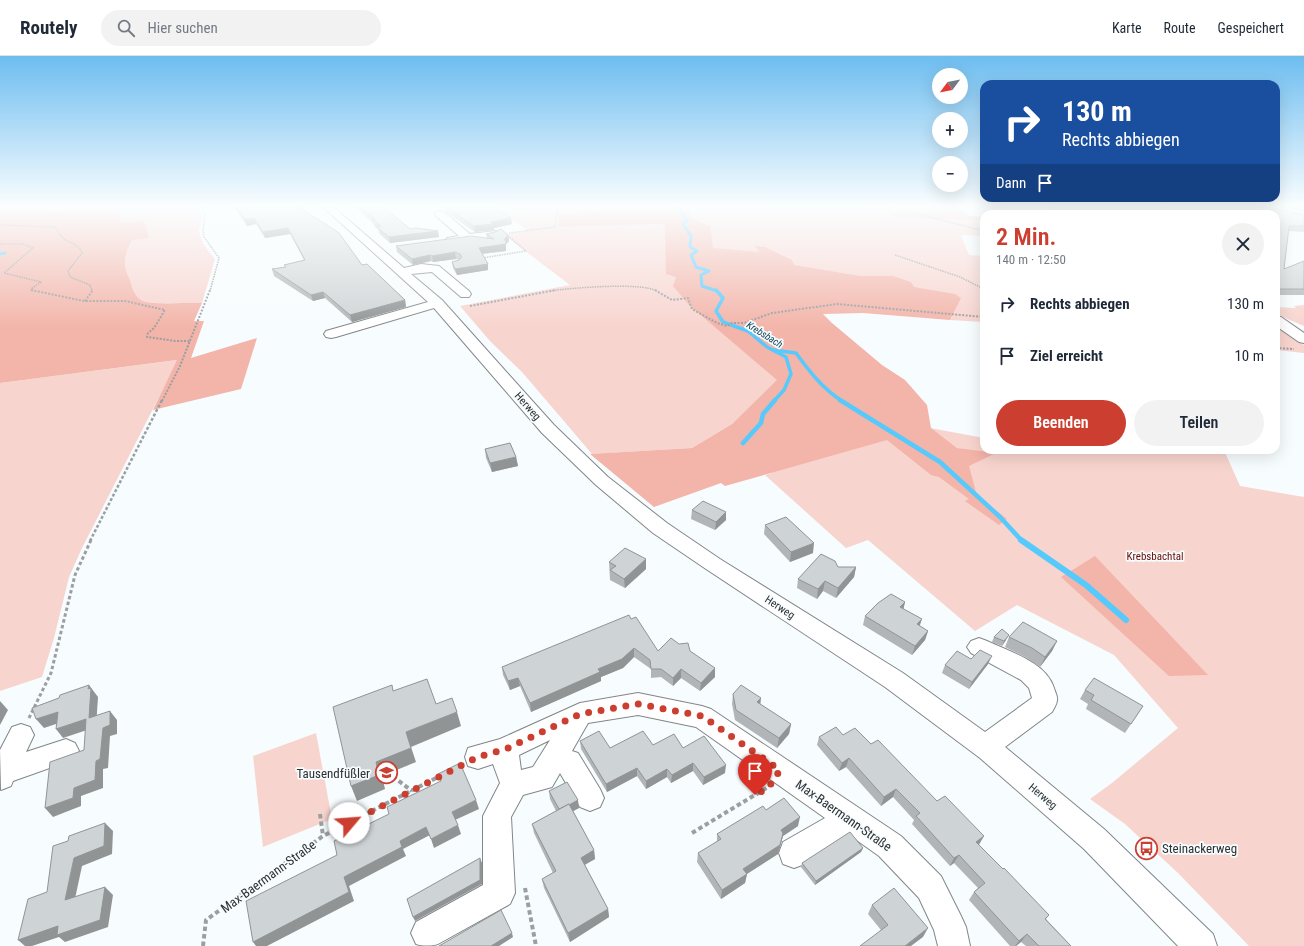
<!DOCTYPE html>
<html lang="de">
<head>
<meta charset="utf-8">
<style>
  :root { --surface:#fff; --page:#f2f2f3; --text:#1f2937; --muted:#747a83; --line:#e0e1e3; --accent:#cc3f30 }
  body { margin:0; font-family:"Roboto Condensed",sans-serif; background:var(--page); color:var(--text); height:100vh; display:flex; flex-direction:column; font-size:15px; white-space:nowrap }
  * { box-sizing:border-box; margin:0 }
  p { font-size:13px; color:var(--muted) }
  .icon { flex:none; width:22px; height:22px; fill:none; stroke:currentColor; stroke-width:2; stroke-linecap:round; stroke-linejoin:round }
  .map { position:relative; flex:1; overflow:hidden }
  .sheet { position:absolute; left:980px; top:154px; width:300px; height:244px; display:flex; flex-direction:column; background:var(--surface); border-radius:12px; box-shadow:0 4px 16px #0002 }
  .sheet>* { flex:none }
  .guide { position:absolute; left:980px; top:24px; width:300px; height:122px; border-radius:12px; box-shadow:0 4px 16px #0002; background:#1a4fa0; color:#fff; overflow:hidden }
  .needle { width:26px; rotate:238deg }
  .tools { position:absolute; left:932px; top:12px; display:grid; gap:8px }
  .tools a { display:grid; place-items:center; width:36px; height:36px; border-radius:50%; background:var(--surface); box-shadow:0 4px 16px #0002; font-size:20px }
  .pin { position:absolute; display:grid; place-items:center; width:34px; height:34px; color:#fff; margin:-41px -17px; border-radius:50% 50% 50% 0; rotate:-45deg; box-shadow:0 0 4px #0007 }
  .pin .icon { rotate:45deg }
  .me { position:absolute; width:44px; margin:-22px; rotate:63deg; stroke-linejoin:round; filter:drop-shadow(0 0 3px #0008) }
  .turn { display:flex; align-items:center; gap:14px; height:84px; padding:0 16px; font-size:18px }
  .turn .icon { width:52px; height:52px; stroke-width:2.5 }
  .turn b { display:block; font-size:28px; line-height:34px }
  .then { display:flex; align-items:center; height:38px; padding:0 16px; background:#0003; gap:8px; font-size:15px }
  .round { display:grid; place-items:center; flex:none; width:42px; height:42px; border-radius:21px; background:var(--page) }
  .summary { display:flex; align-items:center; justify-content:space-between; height:68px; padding:0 16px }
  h1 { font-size:24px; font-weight:600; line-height:30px; color:var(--accent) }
  .primary-button { display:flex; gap:8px; margin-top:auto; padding:8px 16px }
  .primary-button a { flex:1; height:46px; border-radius:24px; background:var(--accent); color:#fff; font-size:16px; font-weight:600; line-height:46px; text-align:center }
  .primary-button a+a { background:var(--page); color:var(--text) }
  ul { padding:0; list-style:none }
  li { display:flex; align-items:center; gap:12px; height:52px; padding:0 16px }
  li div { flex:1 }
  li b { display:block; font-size:15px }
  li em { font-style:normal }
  header { display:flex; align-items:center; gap:24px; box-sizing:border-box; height:56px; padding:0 20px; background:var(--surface); border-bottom:1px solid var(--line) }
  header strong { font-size:19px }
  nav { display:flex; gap:22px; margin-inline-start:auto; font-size:14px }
  .search { width:280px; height:36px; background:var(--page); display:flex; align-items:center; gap:10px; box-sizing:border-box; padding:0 14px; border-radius:22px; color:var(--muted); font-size:15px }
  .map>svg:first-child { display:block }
  .green { fill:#f8d4ce }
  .forest { fill:#f3b4a9 }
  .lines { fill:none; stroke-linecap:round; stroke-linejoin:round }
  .stream-far3 { stroke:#56cafc; stroke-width:3 }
  .stream-far2 { stroke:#56cafc; stroke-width:3.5 }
  .stream-far1 { stroke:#56cafc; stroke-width:4.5 }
  .stream { stroke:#56cafc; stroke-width:6 }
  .minor-casing { stroke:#828689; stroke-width:2 }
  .path-far4 { stroke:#9c9fa1; stroke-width:1.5; stroke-dasharray:1.5 1; stroke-linecap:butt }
  .path-far3 { stroke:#9c9fa1; stroke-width:2; stroke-dasharray:2 1.5; stroke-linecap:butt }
  .path-far2 { stroke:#9c9fa1; stroke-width:2.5; stroke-dasharray:3 2; stroke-linecap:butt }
  .path-far1 { stroke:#9c9fa1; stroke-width:3; stroke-dasharray:3.5 2.5; stroke-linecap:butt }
  .path { stroke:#9c9fa1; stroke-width:4; stroke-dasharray:4.5 3; stroke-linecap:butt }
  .minor { fill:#fff; fill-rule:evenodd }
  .wall { fill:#b1b5b7 }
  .shaded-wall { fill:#909495 }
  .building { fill:#ced3d5; stroke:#909495 }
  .route { stroke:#cc3f30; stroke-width:7; stroke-dasharray:0 12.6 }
  .labels { text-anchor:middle; stroke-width:3.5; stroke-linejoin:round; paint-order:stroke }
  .far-water-label { font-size:10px; font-style:italic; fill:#134459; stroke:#f7fcfe }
  .street-label { font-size:11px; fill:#2e3031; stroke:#f7fcfe }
  .park-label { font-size:11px; fill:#660b05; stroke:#f7fcfe }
  .near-poi-label { font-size:13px; fill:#2e3031; stroke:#f7fcfe; text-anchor:end }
  .near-street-label { font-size:13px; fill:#2e3031; stroke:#f7fcfe }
</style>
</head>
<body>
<header>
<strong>Routely</strong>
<div class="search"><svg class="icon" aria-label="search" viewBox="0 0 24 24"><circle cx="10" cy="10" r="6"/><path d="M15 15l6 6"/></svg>Hier suchen</div>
<nav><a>Karte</a><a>Route</a><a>Gespeichert</a></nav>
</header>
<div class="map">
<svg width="1304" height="890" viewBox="0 0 1304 890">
  <rect width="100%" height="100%" fill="#f7fcfe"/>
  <g class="green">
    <path d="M51,149H100L48,155Z"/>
    <path d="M119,149H198L202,160L199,175L201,182L204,189L215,203L202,247C188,246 152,250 141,244C135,241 133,231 130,225C122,208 124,201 132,184L149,181L121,167Z"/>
    <path d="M488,149H559V155L604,153V156L559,157L560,171L662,168L655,149H864L882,175L865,149L896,161L984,165V180L961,179L969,199L984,200V266L950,264L957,250L740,245L936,381L957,393H962L957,392L930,372L984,382V394H1224L1240,430L1304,441V890H1249L1178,817L1125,768L1090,743L1112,727L1178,672L1114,599L1017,549L975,575L868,484L846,492L765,419L772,417L754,347L732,368L692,392L592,398L522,316L490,285L460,250L570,229L503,178L529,175Z"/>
    <path d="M1304,249V270L1276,258V251L1296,252L1294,250Z"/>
    <path d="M1276,271L1304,289V297L1276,294Z"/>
    <path d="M178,304L82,492L69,521L54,582L42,621L0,635V327Z"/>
    <path d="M316,677L332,763L263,791L253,700Z"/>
  </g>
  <g class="forest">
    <path d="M0,149H51L49,155L100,149H119L121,167L144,164L149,182L132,184C125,198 122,208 129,222C132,229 134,240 141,244C152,250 188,246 202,247L194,265H204L191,302L257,282L241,333L153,354L177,304L0,327Z"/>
    <path d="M559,149H691L690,162L710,170L713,192L759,196L755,190L765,191L792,204L794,209L860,220H893L911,226L914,231L955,238L961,242L950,264L863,257L823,258L832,267L882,309L905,324L927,349L931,372L957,392L996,397L969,410L977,440L1007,463L999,469L965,445L969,443L939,421L931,419L887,384L725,430L721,427L654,451L590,398L692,392L732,368L777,324L689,249L673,230L676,221L666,218L665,170L662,168L559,171V157L604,155L603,153L559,155Z"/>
    <path d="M868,149H964L966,152H960C962,156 967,156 970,160H984V165L896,161Z"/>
    <path d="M1095,500L1208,619L1169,620L1061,521Z"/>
  </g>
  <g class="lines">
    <g class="stream-far3">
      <path d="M677,149L687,165L683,168L691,180L690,191L697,195L691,199L696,211L709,215L701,219L702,230L717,235"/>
      <path d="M0,198L5,197"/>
    </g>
    <g class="stream-far2">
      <path d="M716,234L723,242L716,255L723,266L748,275L767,291L786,301L791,318L784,334L774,345"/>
      <path d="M773,294L796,297C809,315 823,333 842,345"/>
    </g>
    <g class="stream-far1">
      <path d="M840,344L940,406L1000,461L1022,485"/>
      <path d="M743,387L761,367L763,358L775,344"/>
    </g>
    <path class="stream" d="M1021,484L1086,529L1126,564"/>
    <defs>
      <g id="minor">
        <path d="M321,149H331L404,212L421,208L439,210L469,235L471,238L469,241H461L432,216L411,218L442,244L554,369L608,421L667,467L720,503L903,617L985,676L1032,642L1029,632L1021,624L971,597L967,591L971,585L979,582L987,585C1010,596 1046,606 1054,632C1055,636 1058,641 1057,644C1057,648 1054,652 1052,656L1005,691L1104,773L1213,878L1217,890H1178L1084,793L980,702L885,631L706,513L653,477L596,429L542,377L434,252L336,281L331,282L326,281L324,278L326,275L428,246Z"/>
        <path d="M440,155L444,156L470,178L496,175L501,178L496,181L451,187L447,186L446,184L447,182L459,180L436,160L435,158L436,156Z"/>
        <path d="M1276,260L1281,261L1304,277V287L1299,286L1276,270Z"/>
        <path d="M638,637L702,650L711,653L901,780L941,820L961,860L966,871L970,890H938L934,874L919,842L879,800L848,778L846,781L805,808L794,812L783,808L779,797L783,786L825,762L696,671L638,659L588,667L572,695L578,697L600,733L604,742L600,751L590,755L580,751L560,717L552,731L523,739L511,761L515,837L510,848L438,888C432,890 422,890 416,888L411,877L416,866L483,829V760L500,727L493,708L478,713L468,710L465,701L468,692L500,683L580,647ZM550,684L533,711L521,714L519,699Z"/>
        <path d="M21,668L30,671L34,679L26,696L66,683L75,687L79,695L75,703L13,725L11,730L1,734L0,694L12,671Z"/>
      </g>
    </defs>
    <use href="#minor" class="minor-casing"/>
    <g class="path-far4">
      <path d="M201,149L205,159L203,174L204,181L219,202L210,235"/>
      <path d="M883,149L984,175"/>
      <path d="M0,169L54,171C58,174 59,178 62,181C69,188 79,187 82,197L68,215L70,221L90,229L92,235"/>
      <path d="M509,177L555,171L558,149"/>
      <path d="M508,180L526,195"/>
      <path d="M0,188H23L33,192L4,217L41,226L31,233L33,235"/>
      <path d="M895,199L960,221L984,233"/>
      <path d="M482,202L526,195"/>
      <path d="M550,235C570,232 641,226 657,235"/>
    </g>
    <g class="path-far3">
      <path d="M31,234L84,245H125L165,254L154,272L148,277L147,281L175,285H190"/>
      <path d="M655,234L672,244L688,242L692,253L717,267L727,270L732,267H744L772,257L837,248L984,261"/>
      <path d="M85,245L93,234"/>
      <path d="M470,250L556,234"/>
      <path d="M1276,292L1294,293"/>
      <path d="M162,345L180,310L210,234"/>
    </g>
    <path class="path-far2" d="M90,485L162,344"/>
    <path class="path-far1" d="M29,662L51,617L75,519L91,484"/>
    <g class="path">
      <path d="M389,714L391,719L412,735"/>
      <path d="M320,758L323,780"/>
      <path d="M692,777L768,731"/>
      <path d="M525,832L536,890"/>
      <path d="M203,890L206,864L323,780L440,720"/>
    </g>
    <use href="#minor" class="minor"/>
  </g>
  <g class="wall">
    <path d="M233,149H302L304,153L303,154L362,209L405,244L406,251L352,266L325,242L313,245L274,220L272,213L285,211L284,209L304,204L290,178L265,182L256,168L247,170Z"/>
    <path d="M353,149H381L410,173L438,175L439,181L390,187L379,177L378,173L374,170L373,167Z"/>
    <path d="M1047,149H1145L1155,154H1161L1151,149H1261L1304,159V176L1289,175L1284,213L1304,205V239H1276V158H1048L1046,157L1048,152L1046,150Z"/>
    <path d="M1271,149H1304V156Z"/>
    <path d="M445,150L512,168L494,172V174L475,176L446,156Z"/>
    <path d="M486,178L508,179L509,185L506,188V195L482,198L488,208V214L457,219L453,212L452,206L460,204L456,203L433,206L431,205L413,209L397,196L396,190L487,182Z"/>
    <path d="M485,393L516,401L518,410L492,416L486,402Z"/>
    <path d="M692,454L726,464L715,474L691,463Z"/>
    <path d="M765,469L813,497L790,506L764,478Z"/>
    <path d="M646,503V513L625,532L610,524L609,506Z"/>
    <path d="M838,511H856L854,521L836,542L823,535L817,543L797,532L798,523Z"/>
    <path d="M905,546L903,553L919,570L928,575L925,584L912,599L863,569L865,560Z"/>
    <path d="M631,563L658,595H690L715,621L700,635L681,622L673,630L661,621L651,622V613L634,601L623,612L601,621V625L531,656L520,630L510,634L503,619L502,611Z"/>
    <path d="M994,581L1006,584L1002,590L992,586Z"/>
    <path d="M1009,581L1057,585L1052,595L1040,611L1027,602L1005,591Z"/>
    <path d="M971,603L988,608L969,633L942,617L945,609Z"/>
    <path d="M1085,634L1143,650L1125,677L1086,653L1088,648L1080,643Z"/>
    <path d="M733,638L760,648L791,668L789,678L777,692L735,664L732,648Z"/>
    <path d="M843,679L871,688L937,745L984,780L979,789L1049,859L1046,863L1071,890H1026L1021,886L1016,890H1010L969,844L974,836L978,832L954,807L950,810L912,768L914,764L893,741L881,750L846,711L839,715L817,689L819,681Z"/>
    <path d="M580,685L610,692L653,689L683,692L725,717L703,729L693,715L671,727L667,721L646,733L637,720L607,736L581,693Z"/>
    <path d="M549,735L579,752L573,755L594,794L595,803L585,809L608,853L609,861L570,886L544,832L542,823L553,817L534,777L532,768L556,755L550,743Z"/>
    <path d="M766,754L798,770L783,780L778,798L747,818L745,827L721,843L697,806L698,797L717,786V778Z"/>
    <path d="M863,792L861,796L815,829L801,811L802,807Z"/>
    <path d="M872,849L923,881L881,874L868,858Z"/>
  </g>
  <g class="shaded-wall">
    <path d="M296,149H302L304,153L297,155Z"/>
    <path d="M254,162L256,168L247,170L245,164Z"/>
    <path d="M511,162L512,168L494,172V174L475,176L474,170Z"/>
    <path d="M288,172L290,178L265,182L263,176Z"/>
    <path d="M438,175L439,181L390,187L389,181Z"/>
    <path d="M508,179L509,185L506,188V195L479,198V192L504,184Z"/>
    <path d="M455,196L456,203L433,206L432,200Z"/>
    <path d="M430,199L431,205L413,209L412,203Z"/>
    <path d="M488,208V214L457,219L455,213Z"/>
    <path d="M323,236L325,242L313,245L311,239Z"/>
    <path d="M405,244L406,251L352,266L350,259Z"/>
    <path d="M516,401L518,410L492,416L490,407Z"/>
    <path d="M726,456V464L715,474L716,466Z"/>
    <path d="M814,487L813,497L790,506L791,496Z"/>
    <path d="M646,503V513L625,532L624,523Z"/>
    <path d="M856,511L854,521L836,542L838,532Z"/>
    <path d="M825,525L823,535L817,543L818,533Z"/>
    <path d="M905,546L903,555L900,551Z"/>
    <path d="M922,563L919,572L917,568Z"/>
    <path d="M928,575L925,584L912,599L915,590Z"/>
    <path d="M1009,579L1006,584L1002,590L1004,585Z"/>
    <path d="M1057,585L1052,595L1040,611L1045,601Z"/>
    <path d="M634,592V601L623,612L601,621V625L531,656L530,647L598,613Z"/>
    <path d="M992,600L988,608L969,633L972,626Z"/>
    <path d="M715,612V621L700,635L701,627Z"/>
    <path d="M681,613V622L673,630V622Z"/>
    <path d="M518,622L520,630L510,634L508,625Z"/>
    <path d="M89,629L98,641L96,671L89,662Z"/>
    <path d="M761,642L760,652L757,646Z"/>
    <path d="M0,645L8,654L0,669Z"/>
    <path d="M110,655L117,664V678L110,680L108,712L103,713V732L81,740V750L53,761L45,752L74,732L103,672Z"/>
    <path d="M58,656L65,665L44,672L36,663Z"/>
    <path d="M457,656L461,670L411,691L416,706L382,720L385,733L357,745L351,730L406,676Z"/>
    <path d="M86,663L93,672L63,682L56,673Z"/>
    <path d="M791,668L789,678L777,692L779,682Z"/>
    <path d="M849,702L846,711L839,715L842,707Z"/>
    <path d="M693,707V715L671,727L672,719Z"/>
    <path d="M726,709L725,717L703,729L704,721Z"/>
    <path d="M637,712V720L607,736L606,728Z"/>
    <path d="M667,713V721L646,733V725Z"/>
    <path d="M896,733L893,741L881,750L884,741Z"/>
    <path d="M476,744L479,753L455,764L452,756Z"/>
    <path d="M578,744L579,752L560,762L559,754Z"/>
    <path d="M800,761L798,770L783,780L778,798L742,821L743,813L781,774Z"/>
    <path d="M105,767L113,775L112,798L82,810L73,852L65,844L74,802Z"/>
    <path d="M458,769L461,778L434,792L431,783Z"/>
    <path d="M426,771L430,779L403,793L406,800L349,830L354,845L267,890H256L253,886L344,821L400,785Z"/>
    <path d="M984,780L979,788L971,794L976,786Z"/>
    <path d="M863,792L861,796L815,829L816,825Z"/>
    <path d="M594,794L595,803L582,810L581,802Z"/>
    <path d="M959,799L954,807L950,810L954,802Z"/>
    <path d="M480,802L482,807V828L415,865L413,861Z"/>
    <path d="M747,818L745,827L721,843L722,834Z"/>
    <path d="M105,831L113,839L108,871L65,886L59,881L32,890H25L18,884Z"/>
    <path d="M608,853L609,861L570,886L568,877Z"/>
    <path d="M928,872L923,881L911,890H905Z"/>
    <path d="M512,877L513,881L499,890H491Z"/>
    <path d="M1027,878L1021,886L1016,890H1015L1019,885Z"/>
  </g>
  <g class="building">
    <path d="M235,149H297H296L339,177L362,209L367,208L405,244L350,259L323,236L311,239L272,213L286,211L284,209L305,204L288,172L263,176L254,162L245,164Z"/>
    <path d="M358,149H381L410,173L416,172L438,175L389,181L377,171L381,170L373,164L375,163Z"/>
    <path d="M452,149H490L511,162L491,166L493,168L474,170L445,150Z"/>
    <path d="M1052,149H1145L1155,154L1169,153V151L1164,149H1261L1304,159V170H1289L1284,213L1304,205V233H1276V158H1057L1048,151H1056Z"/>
    <path d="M1297,149H1304V150Z"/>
    <path d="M501,173L508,179L504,184H506V188L479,192L488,208L455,213L452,206L459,204L462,201L460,198L455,196L432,200L430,199L412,203L396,190L471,180L494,183L486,178L495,176Z"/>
    <path d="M510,387L516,401L490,407L485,393Z"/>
    <path d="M703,445L726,456L716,466L692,454Z"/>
    <path d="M786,461L814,487L791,496L765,469Z"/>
    <path d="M625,492L646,503L624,523L610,514L616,510L609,506Z"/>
    <path d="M821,498L835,505L838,511H856L838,532L825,525L818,533L798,523Z"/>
    <path d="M891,538L905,546L900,551L922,563L917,568L928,575L915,590L865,560L878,547Z"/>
    <path d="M629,559L631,563L636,561L658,595L671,582L679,588L688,587L690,595L715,612L701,627L681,613L673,622L661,613H651L650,604L634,592L622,603L598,613L600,616L530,647L518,622L508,625L502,611Z"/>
    <path d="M1023,566L1057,585L1045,601L1032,592L1009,581Z"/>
    <path d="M1002,573L1009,579L1004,585L994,581Z"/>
    <path d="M980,594L992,600L972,626L945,609L957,595L971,603Z"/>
    <path d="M1094,622L1143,650L1131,668L1091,644L1094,639L1085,634Z"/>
    <path d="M427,623L436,648L452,642L457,656L406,676L411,692L376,706L379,719L351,730L333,651L392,629L393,635Z"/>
    <path d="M89,629L88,633L91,632L89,662L110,655V669L103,672L100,703L96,705L95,724L74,732L73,742L45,752L50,706L84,694L86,663L56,673L58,656L36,663L32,652L59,642L60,639Z"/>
    <path d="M741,629L761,642L757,646L791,668L779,682L736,654L733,638Z"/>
    <path d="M836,671L843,679L855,672L871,688L878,684L937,745L945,740L984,780L976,786L1003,813L1004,812L1049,859L1045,863L1071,890H1039L1027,878L1019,885L974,836L985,827L959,799L954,802L916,760L920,757L896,733L884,741L849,702L842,707L819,681Z"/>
    <path d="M599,675L610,692L643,675L653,689L674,678L683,692L704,680L726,709L704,721L693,707L672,719L667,713L646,725L637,712L606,728L580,685Z"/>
    <path d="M460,707L476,744L452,756L458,769L431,783L426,771L400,785L402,791L344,821L349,836L253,886L246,845L337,799L334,785L389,758L387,751L441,725L438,718Z"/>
    <path d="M567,726L578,744L569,749V748L559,753L549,735Z"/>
    <path d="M784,742L800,761L781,774L783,777L780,789L743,813L747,818L722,834L698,797L721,783L717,778L763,750L766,754Z"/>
    <path d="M569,748L594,794L581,802L608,853L568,877L542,823L556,815L532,768Z"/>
    <path d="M105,767L104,790L74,802L65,844L105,831L100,864L57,879L58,870L18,884L28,843L47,836L53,790L68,785L69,780Z"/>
    <path d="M850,776L863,792L816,825L802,807Z"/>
    <path d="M480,802V824L413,861L407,843Z"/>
    <path d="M894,832L928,872L905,890H860L888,869L872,849Z"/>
    <path d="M501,854L512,877L491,890H439Z"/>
  </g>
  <linearGradient id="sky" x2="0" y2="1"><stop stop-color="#6dbdf0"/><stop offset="0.55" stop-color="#fbfeff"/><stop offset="1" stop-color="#fbfeff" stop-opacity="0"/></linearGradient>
  <rect width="1304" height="273" fill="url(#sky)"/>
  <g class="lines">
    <path class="route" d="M349,767L478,701L506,693L580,658L638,648L702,660L780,714L768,732L755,739"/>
  </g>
  <defs>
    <symbol id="school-ring" viewBox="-11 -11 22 22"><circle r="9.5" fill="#f7fcfe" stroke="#cc3f30" stroke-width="1.5"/><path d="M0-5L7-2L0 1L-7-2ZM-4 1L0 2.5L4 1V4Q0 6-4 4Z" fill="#cc3f30"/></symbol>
    <symbol id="bus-ring" viewBox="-11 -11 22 22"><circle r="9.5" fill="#f7fcfe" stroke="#cc3f30" stroke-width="1.5"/><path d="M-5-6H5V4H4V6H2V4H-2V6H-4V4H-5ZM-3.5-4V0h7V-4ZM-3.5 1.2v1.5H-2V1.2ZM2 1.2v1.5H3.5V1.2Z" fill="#cc3f30"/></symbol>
  </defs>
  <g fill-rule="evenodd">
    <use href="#school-ring" x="374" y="704" width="25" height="25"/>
    <use href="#bus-ring" x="1134" y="780" width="25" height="25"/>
  </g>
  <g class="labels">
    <g class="far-water-label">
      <text transform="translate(765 278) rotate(32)" y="4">Krebsbach</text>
    </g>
    <g class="street-label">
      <text transform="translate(528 350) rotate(49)" y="4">Herweg</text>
      <text transform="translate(780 551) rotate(33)" y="4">Herweg</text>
      <text transform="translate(1043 740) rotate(40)" y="4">Herweg</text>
    </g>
    <g class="park-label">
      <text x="1155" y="504">Krebsbachtal</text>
    </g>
    <g class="near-poi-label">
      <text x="370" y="722">Tausendfüßler</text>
      <text x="1162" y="797" text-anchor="start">Steinackerweg</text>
    </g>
    <g class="near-street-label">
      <text transform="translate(844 759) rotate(35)" y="5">Max-Baermann-Straße</text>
      <text transform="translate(268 820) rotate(-36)" y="5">Max-Baermann-Straße</text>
    </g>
  </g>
</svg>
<div class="tools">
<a><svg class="needle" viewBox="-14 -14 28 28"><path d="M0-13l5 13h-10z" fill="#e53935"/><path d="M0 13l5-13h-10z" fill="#747a83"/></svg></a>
<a>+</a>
<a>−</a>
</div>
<div class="pin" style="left:755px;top:739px;background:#d93025"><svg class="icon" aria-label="arrive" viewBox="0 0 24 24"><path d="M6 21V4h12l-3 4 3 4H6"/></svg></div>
<svg class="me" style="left:349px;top:767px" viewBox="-20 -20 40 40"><circle r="19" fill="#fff"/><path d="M0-13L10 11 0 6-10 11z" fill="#cc3f30"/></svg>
<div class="guide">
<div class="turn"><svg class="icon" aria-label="right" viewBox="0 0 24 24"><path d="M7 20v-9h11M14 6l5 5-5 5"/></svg><div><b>130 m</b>Rechts abbiegen</div></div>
<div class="then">Dann<svg class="icon" aria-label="arrive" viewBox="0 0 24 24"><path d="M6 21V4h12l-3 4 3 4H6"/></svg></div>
</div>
<section class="sheet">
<div class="summary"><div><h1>2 Min.</h1><p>140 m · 12:50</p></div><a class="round"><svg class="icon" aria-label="close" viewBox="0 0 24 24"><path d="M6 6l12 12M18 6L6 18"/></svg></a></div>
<ul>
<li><svg class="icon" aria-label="right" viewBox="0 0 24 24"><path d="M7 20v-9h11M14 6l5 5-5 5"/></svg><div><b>Rechts abbiegen</b></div><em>130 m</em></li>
<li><svg class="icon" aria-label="arrive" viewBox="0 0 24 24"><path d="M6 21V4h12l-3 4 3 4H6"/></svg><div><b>Ziel erreicht</b></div><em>10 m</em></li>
</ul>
<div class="primary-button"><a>Beenden</a><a>Teilen</a></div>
</section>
</div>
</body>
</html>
